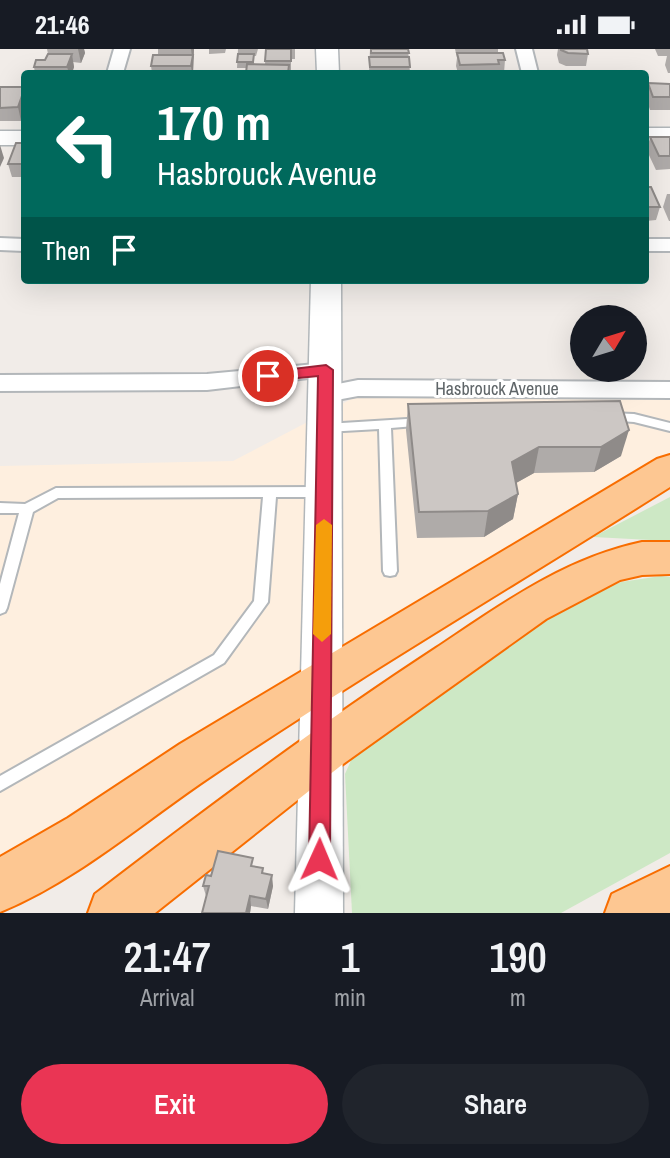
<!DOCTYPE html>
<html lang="en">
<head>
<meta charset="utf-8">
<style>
  :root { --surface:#171b24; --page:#20242c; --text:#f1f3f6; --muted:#9ea1a6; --accent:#ea3554 }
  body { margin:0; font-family:"Archivo Narrow",sans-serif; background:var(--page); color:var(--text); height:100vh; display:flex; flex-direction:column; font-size:26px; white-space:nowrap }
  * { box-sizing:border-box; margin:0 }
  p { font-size:23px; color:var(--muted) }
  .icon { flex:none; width:38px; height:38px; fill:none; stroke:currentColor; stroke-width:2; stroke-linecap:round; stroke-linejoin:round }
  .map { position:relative; height:864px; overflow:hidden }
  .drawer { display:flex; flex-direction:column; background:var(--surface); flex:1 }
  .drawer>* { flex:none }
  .hud { position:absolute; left:21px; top:21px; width:628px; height:214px; border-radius:7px; box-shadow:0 7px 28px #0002; background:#00695c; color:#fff; overflow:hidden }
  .needle { width:46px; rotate:52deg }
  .controls { position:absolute; left:570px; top:256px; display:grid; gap:14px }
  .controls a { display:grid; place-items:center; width:77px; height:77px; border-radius:50%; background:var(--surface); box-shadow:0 7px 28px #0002; font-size:35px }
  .pin { position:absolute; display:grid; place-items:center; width:60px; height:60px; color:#fff; margin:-30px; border:4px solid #fff; border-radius:50%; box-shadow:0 2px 7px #0007 }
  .me { position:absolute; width:77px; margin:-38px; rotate:1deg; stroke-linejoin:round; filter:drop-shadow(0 0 5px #0008) }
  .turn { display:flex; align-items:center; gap:24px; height:147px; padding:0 21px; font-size:32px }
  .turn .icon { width:91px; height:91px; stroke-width:2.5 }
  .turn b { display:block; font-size:49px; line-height:60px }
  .then { display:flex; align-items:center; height:66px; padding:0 21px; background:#0003; gap:14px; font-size:26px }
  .eta { display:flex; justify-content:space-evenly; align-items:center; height:119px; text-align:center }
  .eta b { font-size:42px; font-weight:600; line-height:49px }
  .action { display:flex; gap:14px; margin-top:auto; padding:14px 21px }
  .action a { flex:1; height:80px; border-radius:42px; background:var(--accent); color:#fff; font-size:28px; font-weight:600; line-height:80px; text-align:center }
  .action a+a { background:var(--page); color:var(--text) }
  .status { display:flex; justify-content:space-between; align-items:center; height:49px; padding:0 35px; background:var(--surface); direction:ltr }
  .status svg { height:19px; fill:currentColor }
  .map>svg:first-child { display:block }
  .commercial { fill:#feefdf }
  .green { fill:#cde8c5 }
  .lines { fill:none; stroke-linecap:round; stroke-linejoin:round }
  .lane-casing { stroke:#b3b7ba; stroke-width:4 }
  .street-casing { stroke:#b3b7ba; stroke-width:4 }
  .secondary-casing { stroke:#b2b7ba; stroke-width:3 }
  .highway-casing { stroke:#f86d00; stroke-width:4 }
  .lane { fill:#fff; fill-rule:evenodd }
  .street { fill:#fff; fill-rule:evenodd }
  .secondary { fill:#fff; fill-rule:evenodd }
  .highway { fill:#fdc792; fill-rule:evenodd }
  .wall { fill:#afaba9 }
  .shaded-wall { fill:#8f8b89 }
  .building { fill:#ccc7c4; stroke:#8f8b89; stroke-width:2 }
  .route { fill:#ea3554; stroke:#982237; stroke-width:2 }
  .slow { fill:#f59e0b }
  .labels { text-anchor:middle; stroke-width:6; stroke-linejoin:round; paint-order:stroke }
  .street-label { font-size:18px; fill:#5f6568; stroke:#fff }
</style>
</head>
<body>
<div class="status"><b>21:46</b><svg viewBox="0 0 49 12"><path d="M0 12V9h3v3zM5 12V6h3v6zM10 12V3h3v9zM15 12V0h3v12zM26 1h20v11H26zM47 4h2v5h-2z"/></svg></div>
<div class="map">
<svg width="670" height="864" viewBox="0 0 670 864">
  <rect width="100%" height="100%" fill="#f1ece8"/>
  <path class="commercial" d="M670,333V421L0,823V417L233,412L361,345Z"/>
  <g class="green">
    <path d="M670,448V492L593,488Z"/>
    <path d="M661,527L670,528V804L561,864H352L345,725L356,700L569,554L621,533Z"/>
  </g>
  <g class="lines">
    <defs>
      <g id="lane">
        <path d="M609,364L634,365L670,374V382L634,373L605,371L603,368L605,365Z"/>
        <path d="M423,369L427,370L429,373L427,376L391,379L397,522L395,526L390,527L385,526L383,522L379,380L326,383L320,379L326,375Z"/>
        <path d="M321,438L325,440L327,443L325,446L321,448H276L268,553L224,614L0,742V727L214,606L254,552L263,448L58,449L33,463L7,559L5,563L0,565V535L19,464H0V454L25,455L56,439Z"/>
      </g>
      <g id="street">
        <path d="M114,0H130L123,24H107Z"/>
        <path d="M516,0H532L538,24H522Z"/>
        <path d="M0,189L24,190V202L0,201Z"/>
        <rect x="646" y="190" width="24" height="12"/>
        <path d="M326,314L334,316L337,321L334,326L207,341L0,342V326L207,325Z"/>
        <path d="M358,331L670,333V349L358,347L326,353L318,351L315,345L318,339Z"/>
      </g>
      <g id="secondary">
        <path d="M316,0H338L339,24H317Z"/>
        <rect x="646" y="79" width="24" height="14"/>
        <rect x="0" y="82" width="24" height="14"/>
        <path d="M311,231H341L343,864H295Z"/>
      </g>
      <g id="highway">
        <path d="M670,406V438C518,534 362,626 213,726C144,772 78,831 0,863V808L68,769L180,695L657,410Z"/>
        <path d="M642,493H670V525L642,526L620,531L546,570L343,715L155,864H88L95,845C206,760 318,676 436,599C502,555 563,510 642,493Z"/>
        <path d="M670,817V864H605L612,845Z"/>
      </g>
    </defs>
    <use href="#lane" class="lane-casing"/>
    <use href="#street" class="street-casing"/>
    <use href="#secondary" class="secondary-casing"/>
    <use href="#highway" class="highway-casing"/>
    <use href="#lane" class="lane"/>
    <use href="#street" class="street"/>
    <use href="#secondary" class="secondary"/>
    <use href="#highway" class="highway"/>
  </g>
  <g class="wall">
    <path d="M47,0H84L85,4L81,14L73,13L74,18L72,24H35L34,18L45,11L48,5Z"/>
    <path d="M158,0H194L193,24H152L151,17L158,6Z"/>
    <path d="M209,0H226L225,4L209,5Z"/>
    <path d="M238,0H258L256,7H254V15H265L266,0H295V10H291V24H246V19H237Z"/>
    <path d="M370,0H408L410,24H369Z"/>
    <path d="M455,0H498V4L505,11L504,24H458L456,17L457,9Z"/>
    <path d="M558,0H587L588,5L586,17H566L559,14L557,6Z"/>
    <path d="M655,0H670V24H668L665,16L667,7H658Z"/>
    <path d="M24,29V63L21,72H0V38H22Z"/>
    <path d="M648,34L670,35V61H650L646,49Z"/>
    <path d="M650,88H670V120L656,121L647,102Z"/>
    <path d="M24,94V128H12L8,115Z"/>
    <path d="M646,138L660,158L656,171L646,172Z"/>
    <path d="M667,145H670V172H669L663,158Z"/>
    <path d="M620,352L621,407L594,423L534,424L516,434L518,445L513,470L484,488L417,489L406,381L408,355Z"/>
    <path d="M254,817L263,819V825L273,837L268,860L251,857L250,864H202L206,847L203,837L211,827Z"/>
  </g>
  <g class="shaded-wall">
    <path d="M78,0H84L85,4L81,14Z"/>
    <path d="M191,0H194L193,24H192L191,17L192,8Z"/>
    <path d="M72,5L74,18L72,24H69L67,18Z"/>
    <path d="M24,41V63L21,72L18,58Z"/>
    <path d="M0,96L4,109L0,118Z"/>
    <path d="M629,381L621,407L594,423L601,398Z"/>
    <path d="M539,398L534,424L507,439L512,413Z"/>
    <path d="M518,445L513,470L484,488L488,462Z"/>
    <path d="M272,826L273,837L268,860L266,850Z"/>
    <path d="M250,847L251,857L250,864H246Z"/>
  </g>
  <g class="building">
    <path d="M266,0H291V12H265Z"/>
    <path d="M371,0H408L409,4H371Z"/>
    <path d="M561,0H587L588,5L568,4L561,1Z"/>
    <path d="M457,4H503L505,11H498L499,15L460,16Z"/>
    <path d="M48,5H72L67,18H34L36,11H45Z"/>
    <path d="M238,5H254L253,13H237Z"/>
    <path d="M153,6H193L191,17H151Z"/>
    <path d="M369,8H409L410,18H370Z"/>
    <path d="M247,15L289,16L288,24H246Z"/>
    <path d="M648,34L670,35V48H653Z"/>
    <path d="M0,38H24V41L18,58L0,59Z"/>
    <path d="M650,88H670V107H659Z"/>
    <path d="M16,94H24V115H8Z"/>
    <path d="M646,138H651L660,158H646Z"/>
    <path d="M620,352L629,381L601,398H539L512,413L518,445L488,462L419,463L408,355Z"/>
    <path d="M218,802L253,809L251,817L263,819L262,824L272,826L266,850L250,847L246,864H202L209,837H203L206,826L211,827Z"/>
  </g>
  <path class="route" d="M326,316L333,321L330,810L327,817L319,820L312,817L309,810L318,327L268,332L261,327L268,323Z"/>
  <path class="slow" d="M324,470L332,476L331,585L322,593L313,585L316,476Z"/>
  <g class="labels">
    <g class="street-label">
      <text x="497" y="346">Hasbrouck Avenue</text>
    </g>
  </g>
</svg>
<div class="controls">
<a><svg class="needle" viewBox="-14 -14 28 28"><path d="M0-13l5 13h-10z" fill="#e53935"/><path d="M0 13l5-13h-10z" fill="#9ea1a6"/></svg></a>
</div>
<div class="pin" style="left:268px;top:327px;background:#d93025"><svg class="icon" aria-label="arrive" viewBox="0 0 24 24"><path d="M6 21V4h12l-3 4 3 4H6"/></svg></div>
<svg class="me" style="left:319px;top:810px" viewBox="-20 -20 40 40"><path d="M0-17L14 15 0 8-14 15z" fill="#ea3554" stroke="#fff" stroke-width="4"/></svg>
<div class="hud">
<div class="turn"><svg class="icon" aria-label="left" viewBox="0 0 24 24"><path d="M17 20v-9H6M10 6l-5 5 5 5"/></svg><div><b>170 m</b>Hasbrouck Avenue</div></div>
<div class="then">Then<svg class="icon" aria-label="arrive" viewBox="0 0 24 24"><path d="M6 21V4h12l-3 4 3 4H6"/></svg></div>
</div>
</div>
<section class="drawer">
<div class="eta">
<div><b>21:47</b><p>Arrival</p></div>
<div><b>1</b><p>min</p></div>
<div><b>190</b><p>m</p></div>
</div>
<div class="action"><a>Exit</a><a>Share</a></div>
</section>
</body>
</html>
